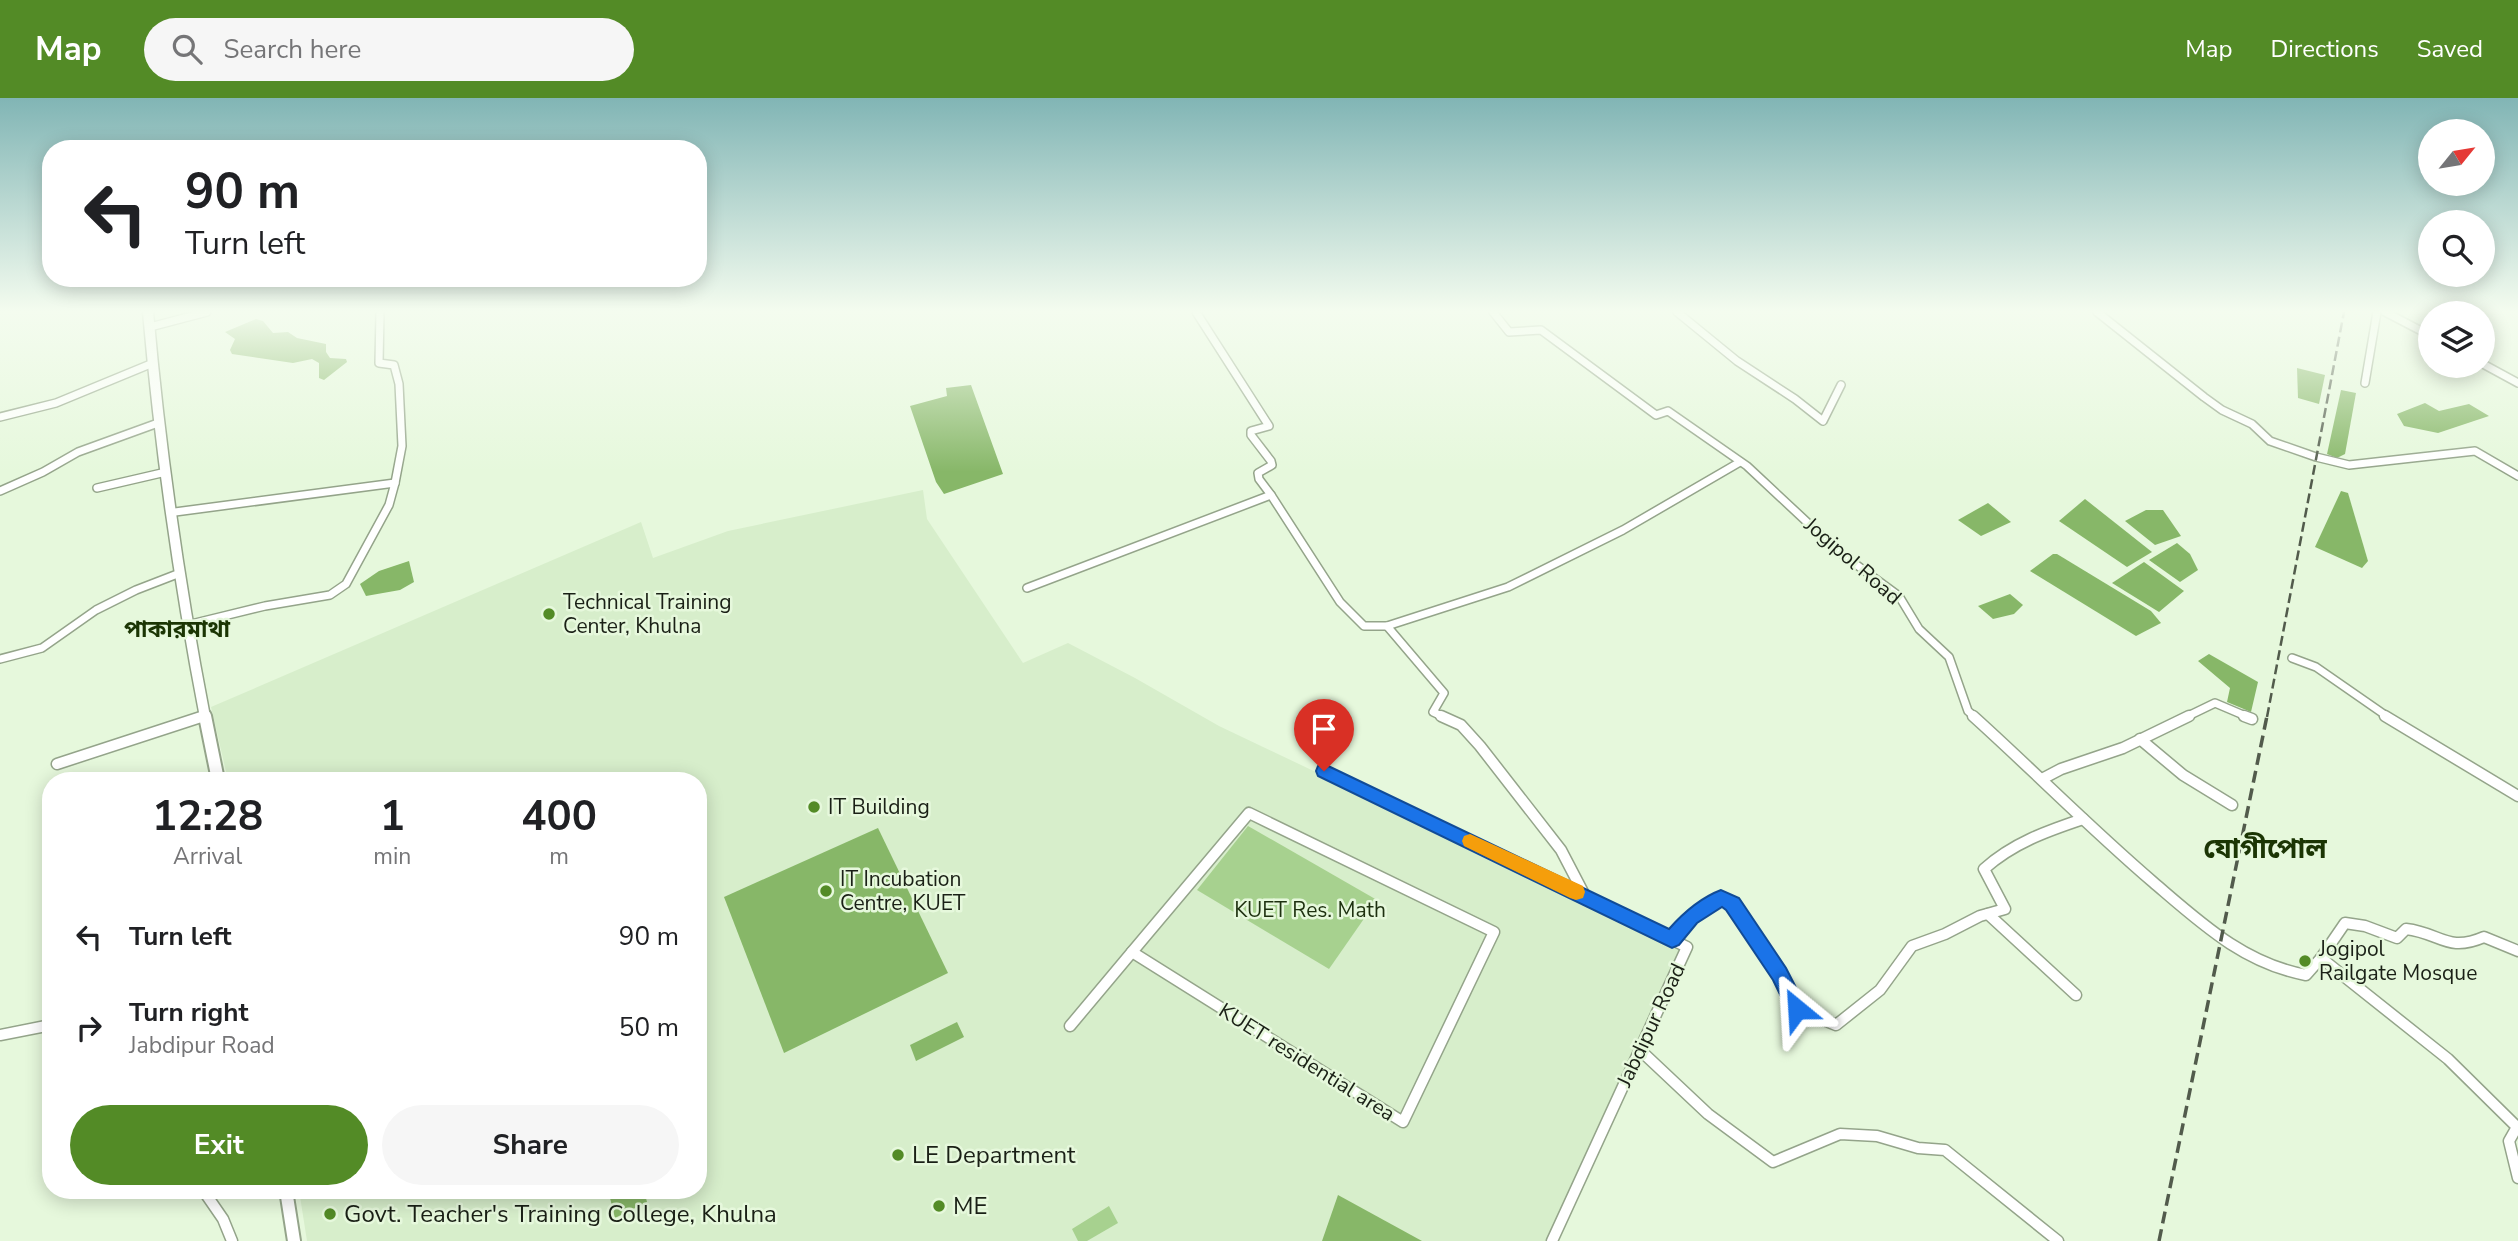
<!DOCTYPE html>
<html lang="en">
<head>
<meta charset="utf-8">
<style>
  :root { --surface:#fff; --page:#f6f6f6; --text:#202124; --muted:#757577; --accent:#538b26 }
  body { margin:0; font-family:"Nunito Sans","Noto Sans Bengali",sans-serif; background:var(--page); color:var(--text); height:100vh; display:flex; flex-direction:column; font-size:26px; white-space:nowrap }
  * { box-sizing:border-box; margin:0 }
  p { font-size:23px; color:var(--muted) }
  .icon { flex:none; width:38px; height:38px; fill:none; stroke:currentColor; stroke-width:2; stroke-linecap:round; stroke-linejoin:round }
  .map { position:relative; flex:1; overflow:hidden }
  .drawer { position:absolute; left:42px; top:674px; width:665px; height:427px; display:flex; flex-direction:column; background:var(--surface); border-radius:28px; box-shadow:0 4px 18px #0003 }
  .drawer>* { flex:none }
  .hud { position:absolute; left:42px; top:42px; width:665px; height:147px; border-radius:28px; box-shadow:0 4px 18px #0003; background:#fff; color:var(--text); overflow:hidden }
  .needle { width:46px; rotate:60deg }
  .buttons { position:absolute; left:2418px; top:21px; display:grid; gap:14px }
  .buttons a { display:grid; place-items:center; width:77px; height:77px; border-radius:50%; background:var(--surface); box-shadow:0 4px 18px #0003; font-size:35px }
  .pin { position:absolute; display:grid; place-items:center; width:60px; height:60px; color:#fff; margin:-72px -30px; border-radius:50% 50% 50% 0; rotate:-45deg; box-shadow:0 0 7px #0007 }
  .pin .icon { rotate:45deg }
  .me { position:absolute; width:77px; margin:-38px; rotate:333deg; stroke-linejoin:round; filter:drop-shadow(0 0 5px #0008) }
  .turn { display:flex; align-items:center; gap:24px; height:147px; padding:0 28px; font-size:32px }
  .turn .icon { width:91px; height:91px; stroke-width:2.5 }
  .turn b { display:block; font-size:49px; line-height:60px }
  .eta { display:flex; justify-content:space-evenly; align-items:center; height:119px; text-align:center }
  .eta b { font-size:42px; font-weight:700; line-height:49px }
  .button { display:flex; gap:14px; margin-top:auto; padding:14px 28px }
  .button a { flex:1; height:80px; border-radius:42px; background:var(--accent); color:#fff; font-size:28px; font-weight:700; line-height:80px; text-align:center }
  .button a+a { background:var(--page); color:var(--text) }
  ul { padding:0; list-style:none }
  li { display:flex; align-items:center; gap:21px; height:91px; padding:0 28px }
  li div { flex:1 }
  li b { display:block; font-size:26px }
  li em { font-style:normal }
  header { display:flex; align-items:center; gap:42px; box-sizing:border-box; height:98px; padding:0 35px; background:var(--accent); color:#fff }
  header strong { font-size:33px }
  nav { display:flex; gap:38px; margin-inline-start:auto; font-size:24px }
  .search { width:490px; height:63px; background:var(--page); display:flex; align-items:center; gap:18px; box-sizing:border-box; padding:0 24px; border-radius:38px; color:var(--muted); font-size:26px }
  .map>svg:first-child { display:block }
  .built { fill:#d7eecb }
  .green { fill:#a7d18f }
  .water { fill:#87b768 }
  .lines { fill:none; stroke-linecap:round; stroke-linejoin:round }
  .minor-far1-casing { stroke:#94a48a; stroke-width:10 }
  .minor-casing { stroke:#94a48a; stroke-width:13 }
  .secondary-far1-casing { stroke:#94a48a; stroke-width:13 }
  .secondary-casing { stroke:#94a48a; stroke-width:16 }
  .minor-far1 { stroke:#fff; stroke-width:7 }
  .minor { stroke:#fff; stroke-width:10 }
  .secondary-far1 { stroke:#fff; stroke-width:10 }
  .secondary { stroke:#fff; stroke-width:12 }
  .rail-far1 { stroke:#525b4c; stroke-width:2.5; stroke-dasharray:10 4.5; stroke-linecap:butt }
  .rail { stroke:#525b4c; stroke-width:3.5; stroke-dasharray:12 6; stroke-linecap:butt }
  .route { fill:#1a73e8; stroke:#114b97; stroke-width:2 }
  .slow { fill:#f59e0b }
  .poi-dot { fill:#538b26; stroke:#e6f8dc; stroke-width:2.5 }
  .labels { text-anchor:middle; stroke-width:5; stroke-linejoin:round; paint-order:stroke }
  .street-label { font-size:21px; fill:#1a2016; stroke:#e6f8dc }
  .poi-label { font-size:21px; fill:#1a2016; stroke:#e6f8dc; text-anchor:start }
  .park-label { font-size:21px; fill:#1d300f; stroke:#e6f8dc }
  .neighbourhood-label { font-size:23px; font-weight:bold; fill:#1b3504; stroke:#e6f8dc }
  .near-poi-label { font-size:24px; fill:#1a2016; stroke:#e6f8dc; text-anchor:start }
  .district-label { font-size:28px; font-weight:bold; fill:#1b3504; stroke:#e6f8dc }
</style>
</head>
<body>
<header>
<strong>Map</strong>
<div class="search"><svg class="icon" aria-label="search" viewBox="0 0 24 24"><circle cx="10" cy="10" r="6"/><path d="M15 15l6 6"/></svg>Search here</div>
<nav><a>Map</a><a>Directions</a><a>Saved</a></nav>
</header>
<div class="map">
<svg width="2518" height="1143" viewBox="0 0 2518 1143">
  <rect width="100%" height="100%" fill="#e6f8dc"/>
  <path class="built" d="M923,392L927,421L1023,565L1068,545L1135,580L1219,628L1684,849L1552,1143H307L299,1092H698V682H228L211,609L641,424L653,460L728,433Z"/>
  <g class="green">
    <path d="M1248,728L1377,802L1329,871L1197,792Z"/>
    <path d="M1109,1108L1118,1125L1087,1143H1078L1072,1131Z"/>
  </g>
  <g class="water">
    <path d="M256,221L263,223L273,235L288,234L297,240L326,246V254L330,260L346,261L347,264L324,282L319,280V265L312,261L293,265L232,256L230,252L235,241L225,234Z"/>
    <path d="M2297,270L2325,277L2319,306L2298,300Z"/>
    <path d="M971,287L1003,376L944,396L936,384L910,308L947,298L946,290Z"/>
    <path d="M2341,292L2356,295L2345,356L2337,360L2327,356Z"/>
    <path d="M2425,305L2439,313L2469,306L2489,318L2438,335L2404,328L2397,316Z"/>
    <path d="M2341,393L2348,395L2368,463L2362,470L2315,449Z"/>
    <path d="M2085,401L2152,454L2127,469L2059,423Z"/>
    <path d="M1988,405L2011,424L1981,438L1958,422Z"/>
    <path d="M2146,412H2163L2181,438L2155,447L2125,423Z"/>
    <path d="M2177,445L2190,456L2198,472L2180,484L2149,462Z"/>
    <path d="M2053,456H2057L2151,513L2161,525L2136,538L2030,473Z"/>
    <path d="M409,463L414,484L400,492L366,498L360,486L379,473Z"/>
    <path d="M2144,464L2184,493L2159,514L2112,485Z"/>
    <path d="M2010,496L2023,507L2014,516L1993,521L1978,508Z"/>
    <path d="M2209,556L2258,584L2251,614L2227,604L2230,590L2198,563Z"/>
    <path d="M878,730L948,875L784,955L724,799Z"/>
    <path d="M957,924L964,939L916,963L910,947Z"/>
    <path d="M608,1092H644L647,1104L615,1120Z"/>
    <path d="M1338,1097L1422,1143H1322Z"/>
  </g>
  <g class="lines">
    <defs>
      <g id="minor-far1">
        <path d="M1493,214L1509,234L1541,232L1656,317L1668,313L1747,368L1839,454L1899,498L1919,531L1949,559L1968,613L1975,619"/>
        <path d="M1677,214L1737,263L1795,301L1823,323L1841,287"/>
        <path d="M2097,214L2204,299L2222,312L2252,326L2270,343L2316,359L2349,367L2475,353L2518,378"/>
        <path d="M2385,214L2431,238"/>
        <path d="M150,229L207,214"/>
        <path d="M2483,266L2518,285"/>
        <path d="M2365,285L2377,214"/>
        <path d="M0,319L56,305L153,265"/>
        <path d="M97,390L166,374"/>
        <path d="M0,393L43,374L78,354L158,325"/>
        <path d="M1271,397L1340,504L1364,528H1387"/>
        <path d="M175,414L395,385"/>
        <path d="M1027,490L1271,397L1259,381L1258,375L1272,367L1271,363L1251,337V333L1269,328L1196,214"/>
        <path d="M187,527L265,508L330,497L346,486L389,407L395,385L402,348L399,286L394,267L379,265L380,214"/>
        <path d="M2292,560L2316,569L2388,619"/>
        <path d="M0,561L42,550L96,512L136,492L180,475"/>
        <path d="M199,619L205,617"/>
        <path d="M1444,619L1433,614L1444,595L1387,528L1508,489L1623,432L1740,364"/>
        <path d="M2186,619L2215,605L2248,619"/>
      </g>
      <g id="minor">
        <path d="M1441,618L1461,627L1480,648L1561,752L1585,798"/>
        <path d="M1973,618C2034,673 2091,731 2153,784C2201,825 2243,865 2306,877L2321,860L2448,961L2517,1029L2509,1043L2518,1080"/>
        <path d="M2244,618L2252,621"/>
        <path d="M2385,618L2518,698"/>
        <path d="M2140,641L2183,677L2232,707"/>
        <path d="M57,666L204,618"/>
        <path d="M1324,673L1687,849L1552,1143"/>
        <path d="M2042,681L2061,671L2123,650L2189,618"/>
        <path d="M1249,715L1494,834L1403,1024L1132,854Z"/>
        <path d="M1988,816L2076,897"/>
        <path d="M1672,841L1691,819L1721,800L1733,806L1779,876L1797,911L1836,927L1880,892L1912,848L1945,836L1980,818L2005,811L1984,771C2013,745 2047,733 2083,721"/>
        <path d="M2321,860L2345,825L2365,828L2397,840L2406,831C2441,835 2447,855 2484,839L2518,853"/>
        <path d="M1070,928L1132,854"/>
        <path d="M0,937L51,927"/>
        <path d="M1640,952L1708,1016L1773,1064L1840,1036L1877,1038L1918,1050L1945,1052L2058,1143"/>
        <path d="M203,1092L223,1121L232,1143"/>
      </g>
      <path id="secondary-far1" d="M148,214C160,350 179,485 205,619"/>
      <g id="secondary">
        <path d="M205,618L218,682"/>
        <path d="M286,1092L294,1143"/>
      </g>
    </defs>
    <use href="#minor-far1" class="minor-far1-casing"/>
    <use href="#minor" class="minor-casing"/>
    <use href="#secondary-far1" class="secondary-far1-casing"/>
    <use href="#secondary" class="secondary-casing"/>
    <use href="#minor-far1" class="minor-far1"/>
    <use href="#minor" class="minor"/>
    <use href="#secondary-far1" class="secondary-far1"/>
    <use href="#secondary" class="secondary"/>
    <path class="rail-far1" d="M2267,619L2344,214"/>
    <path class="rail" d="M2159,1143L2267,618"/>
  </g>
  <linearGradient id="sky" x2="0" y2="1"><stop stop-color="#81b5b5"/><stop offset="0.57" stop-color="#f4fcef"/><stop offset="1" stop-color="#f4fcef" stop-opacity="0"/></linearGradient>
  <rect width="2518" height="374" fill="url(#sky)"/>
  <path class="route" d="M1324,666L1669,831C1684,814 1700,800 1721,792L1739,800L1786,870L1807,911L1804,917L1797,920L1790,917L1773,882L1726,812L1722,809L1697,825L1679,847L1672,850L1318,678L1316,673L1318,668Z"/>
  <path class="slow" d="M1470,736L1583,788L1585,794L1583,800L1576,802L1570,800L1464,748L1462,743L1464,738Z"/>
  <g class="poi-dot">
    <circle cx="549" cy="516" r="7"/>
    <circle cx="814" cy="709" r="7"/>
    <circle cx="826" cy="793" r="7"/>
    <circle cx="2305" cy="863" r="7"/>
    <circle cx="898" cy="1057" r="7"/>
    <circle cx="939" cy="1108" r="7"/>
    <circle cx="330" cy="1116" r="7"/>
  </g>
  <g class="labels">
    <g class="street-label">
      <text transform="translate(1853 463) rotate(41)" y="7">Jogipol Road</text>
      <text transform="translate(1651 927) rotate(-65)" y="7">Jabdipur Road</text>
      <text transform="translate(1307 964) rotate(32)" y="7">KUET residential area</text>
    </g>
    <g class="poi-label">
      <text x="563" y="511">Technical Training<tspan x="563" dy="24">Center, Khulna</tspan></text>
      <text x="828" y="716">IT Building</text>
      <text x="840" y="788">IT Incubation<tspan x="840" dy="24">Centre, KUET</tspan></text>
      <text x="2319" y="858">Jogipol<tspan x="2319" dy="24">Railgate Mosque</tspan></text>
    </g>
    <g class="park-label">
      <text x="1310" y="819">KUET Res. Math</text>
    </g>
    <g class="neighbourhood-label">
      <text x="177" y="539">পাকারমাথা</text>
    </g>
    <g class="near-poi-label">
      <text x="912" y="1065">LE Department</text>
      <text x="953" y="1116">ME</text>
      <text x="344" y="1124">Govt. Teacher's Training College, Khulna</text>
    </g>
    <g class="district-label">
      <text x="2265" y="760">যোগীপোল</text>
    </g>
  </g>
</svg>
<div class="buttons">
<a><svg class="needle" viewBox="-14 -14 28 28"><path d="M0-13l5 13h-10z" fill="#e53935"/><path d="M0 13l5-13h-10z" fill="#757577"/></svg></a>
<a><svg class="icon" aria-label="search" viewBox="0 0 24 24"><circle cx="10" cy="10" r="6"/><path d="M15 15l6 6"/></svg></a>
<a><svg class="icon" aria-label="layers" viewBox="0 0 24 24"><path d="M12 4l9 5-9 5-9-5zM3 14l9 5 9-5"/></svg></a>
</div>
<div class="pin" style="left:1324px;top:673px;background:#d93025"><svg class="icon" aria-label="arrive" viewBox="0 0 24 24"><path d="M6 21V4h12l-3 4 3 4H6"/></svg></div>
<svg class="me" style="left:1797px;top:911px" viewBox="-20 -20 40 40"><path d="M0-17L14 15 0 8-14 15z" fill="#1a73e8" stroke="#fff" stroke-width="4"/></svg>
<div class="hud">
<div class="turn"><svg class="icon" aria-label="left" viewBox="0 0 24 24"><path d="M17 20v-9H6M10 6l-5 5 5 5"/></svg><div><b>90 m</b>Turn left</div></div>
</div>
<section class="drawer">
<div class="eta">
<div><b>12:28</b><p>Arrival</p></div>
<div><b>1</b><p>min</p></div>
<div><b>400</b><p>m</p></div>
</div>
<ul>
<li><svg class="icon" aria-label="left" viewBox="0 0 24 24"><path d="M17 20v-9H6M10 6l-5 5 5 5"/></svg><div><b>Turn left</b></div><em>90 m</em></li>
<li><svg class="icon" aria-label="right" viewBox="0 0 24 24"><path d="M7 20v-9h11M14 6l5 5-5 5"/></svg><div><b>Turn right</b><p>Jabdipur Road</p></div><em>50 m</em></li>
</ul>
<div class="button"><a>Exit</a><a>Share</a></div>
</section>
</div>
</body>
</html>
